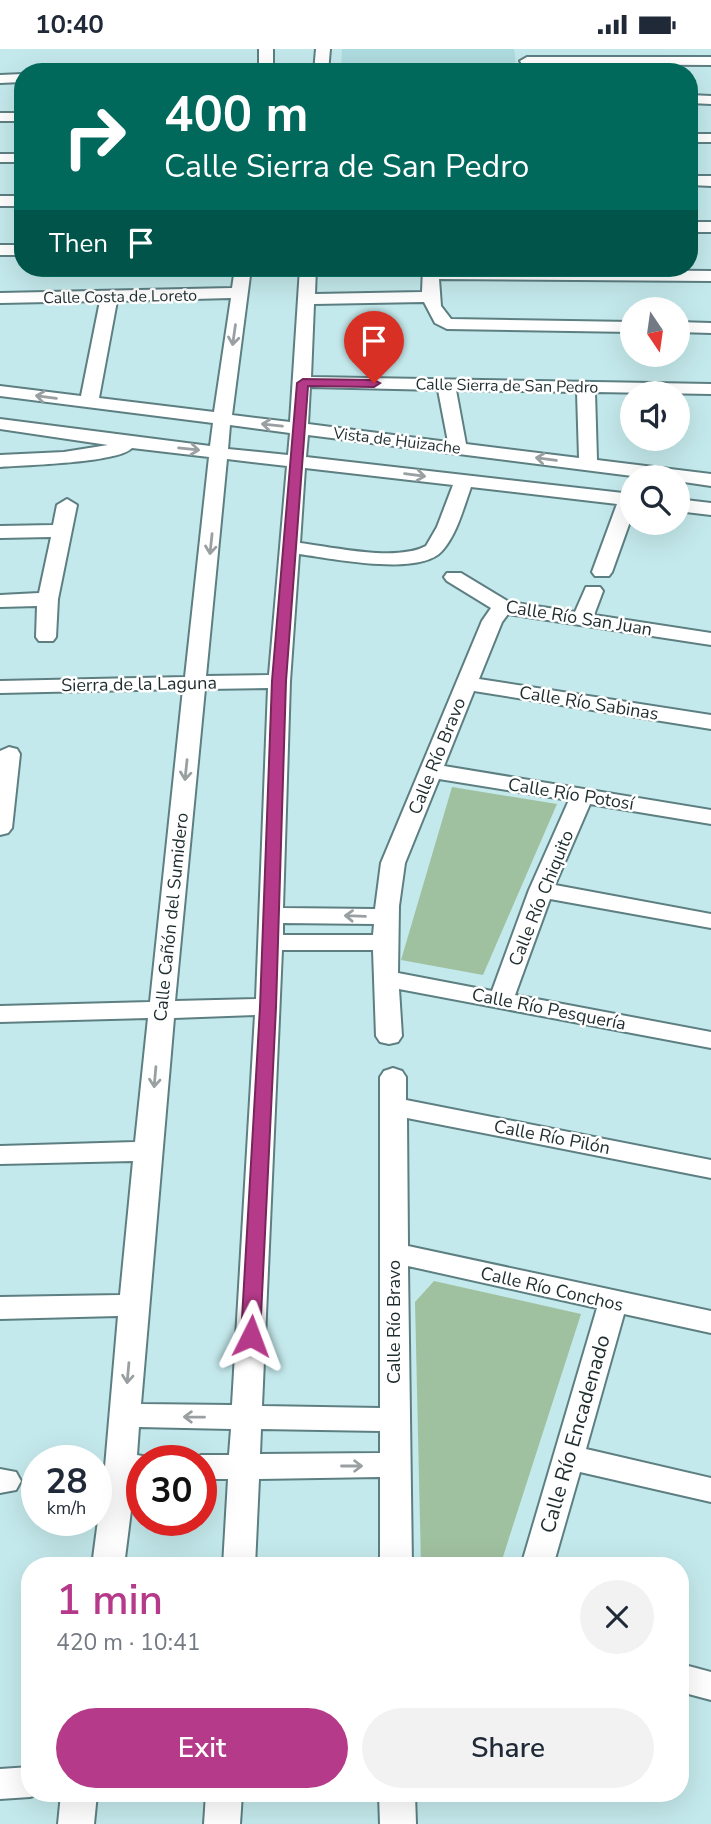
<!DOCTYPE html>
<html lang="en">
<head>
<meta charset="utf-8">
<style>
  :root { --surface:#fff; --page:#f2f2f3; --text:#1f2937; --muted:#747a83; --accent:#b63a8a }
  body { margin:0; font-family:"Nunito Sans",sans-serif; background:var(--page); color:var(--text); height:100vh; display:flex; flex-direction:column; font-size:26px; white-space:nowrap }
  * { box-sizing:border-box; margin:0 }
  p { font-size:23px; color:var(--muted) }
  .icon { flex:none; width:38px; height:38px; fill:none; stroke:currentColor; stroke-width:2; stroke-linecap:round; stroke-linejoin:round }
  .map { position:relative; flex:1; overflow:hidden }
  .sheet { position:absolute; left:21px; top:1508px; width:668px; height:245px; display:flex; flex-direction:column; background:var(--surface); border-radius:28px; box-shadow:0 7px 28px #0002 }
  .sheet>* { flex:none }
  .top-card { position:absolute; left:14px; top:14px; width:684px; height:214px; border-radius:28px; box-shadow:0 7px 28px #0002; background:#00695c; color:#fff; overflow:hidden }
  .needle { width:46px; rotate:167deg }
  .tools { position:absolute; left:620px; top:248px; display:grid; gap:14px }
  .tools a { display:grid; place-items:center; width:70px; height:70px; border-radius:50%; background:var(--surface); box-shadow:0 7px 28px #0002; font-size:35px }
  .speed { position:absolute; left:21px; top:1396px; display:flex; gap:14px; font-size:35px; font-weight:700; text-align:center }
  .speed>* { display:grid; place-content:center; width:91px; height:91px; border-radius:50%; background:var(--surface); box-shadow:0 7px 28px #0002; line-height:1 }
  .speed small { font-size:18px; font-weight:400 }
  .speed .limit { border:10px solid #d22; background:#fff; color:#111 }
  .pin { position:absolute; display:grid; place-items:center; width:60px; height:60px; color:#fff; margin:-72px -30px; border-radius:50% 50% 50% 0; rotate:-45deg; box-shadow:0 0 7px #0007 }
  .pin .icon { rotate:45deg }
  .me { position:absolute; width:77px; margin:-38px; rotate:3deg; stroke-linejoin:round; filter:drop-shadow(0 0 5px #0008) }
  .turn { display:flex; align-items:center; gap:24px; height:147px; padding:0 35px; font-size:32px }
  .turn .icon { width:91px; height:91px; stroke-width:2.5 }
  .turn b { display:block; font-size:49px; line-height:60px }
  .then { display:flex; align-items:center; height:66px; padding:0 35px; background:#0003; gap:14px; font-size:26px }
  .round { display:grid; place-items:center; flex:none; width:74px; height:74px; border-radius:37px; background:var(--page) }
  .headline { display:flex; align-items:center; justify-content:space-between; height:119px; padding:0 35px }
  h1 { font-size:42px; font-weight:600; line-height:52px; color:var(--accent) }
  .button { display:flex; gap:14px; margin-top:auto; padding:14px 35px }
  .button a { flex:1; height:80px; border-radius:42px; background:var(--accent); color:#fff; font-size:28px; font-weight:600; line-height:80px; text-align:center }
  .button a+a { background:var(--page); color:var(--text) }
  .status { display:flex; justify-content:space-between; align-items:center; height:49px; padding:0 35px; background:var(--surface); direction:ltr }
  .status svg { height:19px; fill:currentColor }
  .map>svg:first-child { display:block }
  .built { fill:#afdce0 }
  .green { fill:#a0c1a0 }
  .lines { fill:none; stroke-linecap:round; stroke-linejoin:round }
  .street-casing { stroke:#5d7f82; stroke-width:4 }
  .street { fill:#fff; fill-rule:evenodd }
  .oneway { stroke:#9aa0a1 }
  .route { fill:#b63a8a; stroke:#76265a; stroke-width:2 }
  .labels { text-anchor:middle; stroke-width:5; stroke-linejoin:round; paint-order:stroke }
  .far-street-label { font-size:16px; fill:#1f2d2e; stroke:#fff }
  .street-label { font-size:18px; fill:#1f2d2e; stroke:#fff }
  .near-street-label { font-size:21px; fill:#1f2d2e; stroke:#fff }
</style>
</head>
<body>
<div class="status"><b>10:40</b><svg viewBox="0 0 49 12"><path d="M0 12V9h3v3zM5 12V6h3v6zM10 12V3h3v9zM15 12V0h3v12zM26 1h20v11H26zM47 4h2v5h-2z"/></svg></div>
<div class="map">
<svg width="711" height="1775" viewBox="0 0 711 1775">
  <rect width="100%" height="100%" fill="#c4e9ec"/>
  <path class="built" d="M342,0H514L517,23H341Z"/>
  <g class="green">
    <path d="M452,738L557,755L483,926L401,911Z"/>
    <path d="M434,1232L581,1265L500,1517H421L415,1253Z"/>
  </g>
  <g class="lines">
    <defs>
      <g id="street">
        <rect x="259" y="0" width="14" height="23"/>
        <path d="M316,0H330L328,23H314Z"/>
        <path d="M527,8H711V16L522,15L520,12Z"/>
        <path d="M23,25V33L0,34V26Z"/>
        <path d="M690,46L711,47V55L690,54Z"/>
        <rect x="0" y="64" width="23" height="8"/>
        <rect x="690" y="85" width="21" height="8"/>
        <rect x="0" y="105" width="23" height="8"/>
        <path d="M690,127H711V137L690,136Z"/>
        <rect x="0" y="147" width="23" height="10"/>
        <rect x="690" y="173" width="21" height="10"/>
        <rect x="0" y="196" width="23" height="10"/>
        <path d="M235,219H251L232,366L290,373L300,219H316L315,245L422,243L423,219L711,222V232L439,230L441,257L451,270L632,273V283L447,280L435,274L424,253L314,255L311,328L711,335V345L595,343L597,411L711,425V437L677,432V429H648L308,386L306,408L632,445V467L612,523L609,527H595L592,523L617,455L471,438C463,460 457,485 442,502C419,528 330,509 299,505L290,632L283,859L375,860L381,814L482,572L491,559L447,532L444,528L447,524H461L509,553L575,563L586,538H600L603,542L594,566L711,584V596L508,565L502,573L479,630L711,666V680L474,642L444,717L711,761V775L590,755L555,836L711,865V879L550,850L515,946L711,983V999L399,940L402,987L398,993L389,995L380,993L376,987L373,901H282L262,1357L380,1359V1028L384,1022L393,1019L402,1022L406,1028V1051L711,1111V1129L407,1069L408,1197L711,1262V1284L624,1265L586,1400L711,1429V1453L580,1423L553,1517H521L597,1259L408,1217L412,1517H380V1428L259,1430L255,1517H223L228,1430H201V1412H188L201,1406H229L231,1380L139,1378L137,1406L153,1409L155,1412H142V1430H135L124,1517H92L105,1418L118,1267L0,1270V1248L120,1246L133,1112L0,1115V1097L135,1093L148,969L0,973V957L150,953L183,640L0,644V632L185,628L209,408L132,399C118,414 24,416 0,418V406L64,403L108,396L0,380V370L210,397L213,374L0,347V337L81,347L100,252L0,254V244L232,239ZM231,249L214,363L99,349L117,252ZM310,338L438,341L448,393L308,375ZM456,341L577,343L579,409L466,395ZM230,376L290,384L288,406L228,400ZM227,410L287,417L269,626L206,627ZM305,419L453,436L437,478L426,497C396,513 333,498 300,494ZM268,639L256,950L175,952L205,640ZM439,730L569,751L529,841L492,942L398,924L399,857L405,814ZM283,874L374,875L373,886H283ZM255,966L232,1356L141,1355L174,969ZM261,1380L380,1382V1404L260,1405Z"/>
        <path d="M677,273L711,274V284L677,283Z"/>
        <path d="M67,450L77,456L58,550L56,588L53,592H39L36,588L37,557L0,558V546L39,544L51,488L0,489V477L53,476L57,456Z"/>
        <path d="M677,450L711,454V466L677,462Z"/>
        <path d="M9,698L17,700L20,705L12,779L8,784L0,786V702Z"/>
        <path d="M0,1420L16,1423L21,1432L16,1441L0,1444Z"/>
        <path d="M681,1615L711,1623V1651L681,1643Z"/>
        <path d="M30,1718V1745H40L30,1748L0,1750V1720Z"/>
        <path d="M61,1745H97L94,1775H58Z"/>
        <path d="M206,1745H242L240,1775H204Z"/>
        <path d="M379,1745H415L416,1775H380Z"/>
      </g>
    </defs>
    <use href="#street" class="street-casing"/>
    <use href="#street" class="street"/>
  </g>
  <defs><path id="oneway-shaft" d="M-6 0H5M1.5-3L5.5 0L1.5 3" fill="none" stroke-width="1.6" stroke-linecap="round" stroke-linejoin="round" transform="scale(1.75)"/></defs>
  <g class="oneway">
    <use href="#oneway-shaft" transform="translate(234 286) rotate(98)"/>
    <use href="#oneway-shaft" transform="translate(46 348) rotate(-173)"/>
    <use href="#oneway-shaft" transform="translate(272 376) rotate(-174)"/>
    <use href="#oneway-shaft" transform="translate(189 400) rotate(6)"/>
    <use href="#oneway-shaft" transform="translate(546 410) rotate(-172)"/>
    <use href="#oneway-shaft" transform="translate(415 426) rotate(7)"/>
    <use href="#oneway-shaft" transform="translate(211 495) rotate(96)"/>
    <use href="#oneway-shaft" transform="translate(186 721) rotate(96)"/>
    <use href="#oneway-shaft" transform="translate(355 867) rotate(-178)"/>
    <use href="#oneway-shaft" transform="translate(155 1028) rotate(95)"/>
    <use href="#oneway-shaft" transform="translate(128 1324) rotate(95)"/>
    <use href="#oneway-shaft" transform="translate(194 1368) rotate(-179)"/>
    <use href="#oneway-shaft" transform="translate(352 1417)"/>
  </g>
  <path class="route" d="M303,330L374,331L380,334L374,338L308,337L286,632L276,958L260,1287L258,1292H244L241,1287L260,958L272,632L297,334Z"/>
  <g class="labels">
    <g class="far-street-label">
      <text transform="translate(120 247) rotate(-1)" y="6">Calle Costa de Loreto</text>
      <text transform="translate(507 336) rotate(1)" y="6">Calle Sierra de San Pedro</text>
      <text transform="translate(397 391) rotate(7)" y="6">Vista de Huizache</text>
    </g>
    <g class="street-label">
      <text transform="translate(579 569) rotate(9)" y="6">Calle Río San Juan</text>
      <text transform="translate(139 635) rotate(-1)" y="6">Sierra de la Laguna</text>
      <text transform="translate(589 654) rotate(9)" y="6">Calle Río Sabinas</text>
      <text transform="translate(437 707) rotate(-68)" y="6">Calle Río Bravo</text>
      <text transform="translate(571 745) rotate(9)" y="6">Calle Río Potosí</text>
      <text transform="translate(541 849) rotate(-68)" y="6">Calle Río Chiquito</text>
      <text transform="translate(171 868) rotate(-84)" y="6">Calle Cañón del Sumidero</text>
      <text transform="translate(549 960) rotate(11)" y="6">Calle Río Pesquería</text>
      <text transform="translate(552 1088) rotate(11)" y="6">Calle Río Pilón</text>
      <text transform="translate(552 1240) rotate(13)" y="6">Calle Río Conchos</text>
      <text transform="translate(394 1273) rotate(-90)" y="6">Calle Río Bravo</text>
    </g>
    <g class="near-street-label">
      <text transform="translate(575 1385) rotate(-74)" y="7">Calle Río Encadenado</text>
    </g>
  </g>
</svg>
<div class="tools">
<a><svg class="needle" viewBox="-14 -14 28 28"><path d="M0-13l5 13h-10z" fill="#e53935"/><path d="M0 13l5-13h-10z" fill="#747a83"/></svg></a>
<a><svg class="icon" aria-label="sound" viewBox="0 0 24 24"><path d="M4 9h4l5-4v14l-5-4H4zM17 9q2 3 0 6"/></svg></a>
<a><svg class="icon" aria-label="search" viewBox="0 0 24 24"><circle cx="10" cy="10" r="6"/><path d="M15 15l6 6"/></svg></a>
</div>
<div class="speed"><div>28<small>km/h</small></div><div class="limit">30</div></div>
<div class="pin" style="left:374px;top:334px;background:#d93025"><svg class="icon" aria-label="arrive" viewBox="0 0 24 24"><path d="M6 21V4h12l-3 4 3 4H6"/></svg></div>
<svg class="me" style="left:251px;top:1287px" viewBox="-20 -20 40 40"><path d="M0-17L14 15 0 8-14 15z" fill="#b63a8a" stroke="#fff" stroke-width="4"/></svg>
<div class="top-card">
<div class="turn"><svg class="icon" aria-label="right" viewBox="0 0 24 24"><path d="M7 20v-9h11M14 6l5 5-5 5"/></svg><div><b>400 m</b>Calle Sierra de San Pedro</div></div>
<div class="then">Then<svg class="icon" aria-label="arrive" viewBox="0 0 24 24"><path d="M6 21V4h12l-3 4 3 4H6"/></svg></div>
</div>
<section class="sheet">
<div class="headline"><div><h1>1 min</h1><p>420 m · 10:41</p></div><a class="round"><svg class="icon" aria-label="close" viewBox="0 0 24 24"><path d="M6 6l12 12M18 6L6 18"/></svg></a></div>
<div class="button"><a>Exit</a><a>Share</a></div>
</section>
</div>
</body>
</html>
